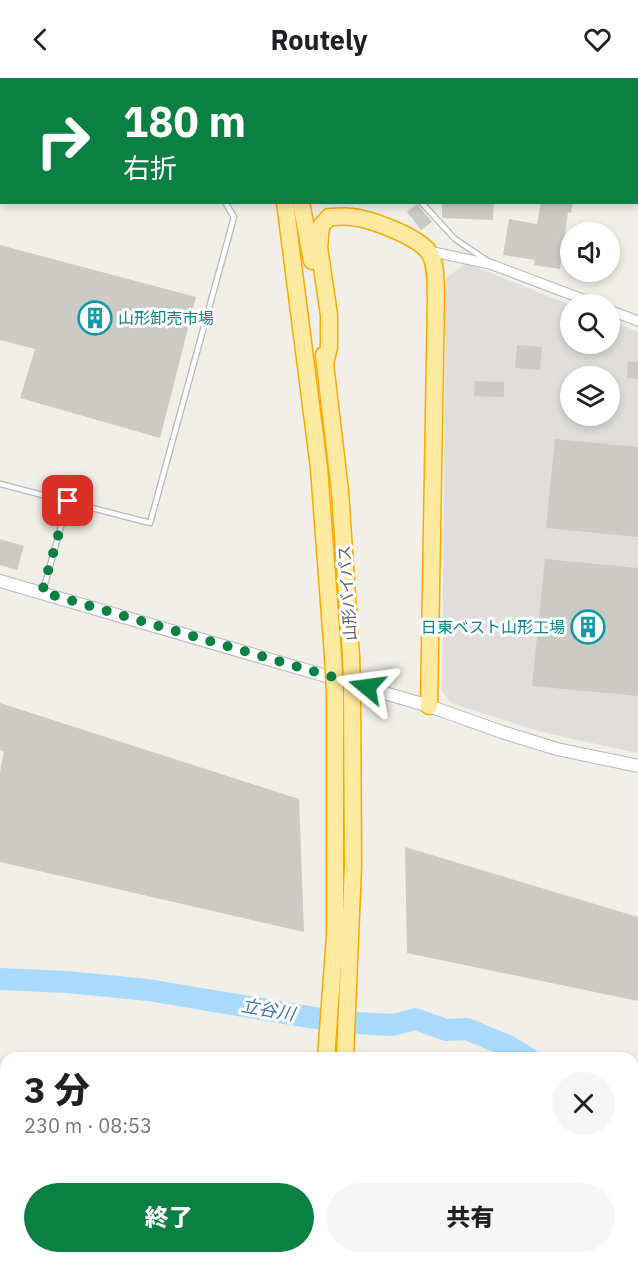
<!DOCTYPE html>
<html lang="ja">
<head>
<meta charset="utf-8">
<style>
  :root { --surface:#fff; --page:#f6f6f6; --text:#202124; --muted:#757577; --accent:#0b8043 }
  body { margin:0; font-family:"IBM Plex Sans","Noto Sans JP",sans-serif; background:var(--page); color:var(--text); height:100vh; display:flex; flex-direction:column; font-size:22px; white-space:nowrap }
  * { box-sizing:border-box; margin:0 }
  p { font-size:20px; color:var(--muted) }
  .icon { flex:none; width:33px; height:33px; fill:none; stroke:currentColor; stroke-width:2; stroke-linecap:round; stroke-linejoin:round }
  .map { position:relative; flex:1; overflow:hidden }
  .side { position:absolute; left:0px; top:974px; width:639px; height:212px; display:flex; flex-direction:column; background:var(--surface); border-radius:18px 18px 0 0; box-shadow:0 3px 9px #0003 }
  .side>* { flex:none }
  .guide { position:absolute; left:0px; top:0px; width:639px; height:126px; box-shadow:0 3px 9px #0003; background:#0b8043; color:#fff; overflow:hidden }
  .buttons { position:absolute; left:560px; top:144px; display:grid; gap:12px }
  .buttons a { display:grid; place-items:center; width:60px; height:60px; border-radius:50%; background:var(--surface); box-shadow:0 3px 9px #0003; font-size:30px }
  .pin { position:absolute; display:grid; place-items:center; width:51px; height:51px; color:#fff; margin:-26px; border-radius:12px; box-shadow:0 3px 9px #0006 }
  .me { position:absolute; width:66px; margin:-33px; rotate:286deg; stroke-linejoin:round; filter:drop-shadow(0 0 4px #0008) }
  .turn { display:flex; align-items:center; gap:21px; height:126px; padding:0 24px; font-size:27px }
  .turn .icon { width:78px; height:78px; stroke-width:2.5 }
  .turn b { display:block; font-size:42px; line-height:51px }
  .round { display:grid; place-items:center; flex:none; width:63px; height:63px; border-radius:32px; background:var(--page) }
  .overview { display:flex; align-items:center; justify-content:space-between; height:102px; padding:0 24px }
  h1 { font-size:36px; font-weight:800; line-height:45px }
  .button { display:flex; gap:12px; margin-top:auto; padding:12px 24px }
  .button a { flex:1; height:69px; border-radius:36px; background:var(--accent); color:#fff; font-size:24px; font-weight:800; line-height:69px; text-align:center }
  .button a+a { background:var(--page); color:var(--text) }
  header { display:flex; justify-content:space-between; align-items:center; height:78px; padding:0 24px; background:var(--surface); font-size:27px; font-weight:800 }
  .map>svg:first-child { display:block }
  .industrial { fill:#e0deda; fill-rule:evenodd }
  .education { fill:#e1ded6 }
  .lines { fill:none; stroke-linecap:round; stroke-linejoin:round }
  .river { stroke:#aadaff; stroke-width:22 }
  .building { fill:#cccac5 }
  .service-casing { stroke:#b5b8bc; stroke-width:7 }
  .minor-casing { stroke:#b5b8bc; stroke-width:11 }
  .tertiary-casing { stroke:#b5b8bc; stroke-width:14 }
  .trunk-casing { stroke:#f9ab00; stroke-width:19 }
  .service { stroke:#fff; stroke-width:4.5 }
  .minor { stroke:#fff; stroke-width:9 }
  .tertiary { stroke:#fff; stroke-width:12 }
  .trunk { stroke:#feeaa1; stroke-width:16 }
  .trunk-bridge-casing { stroke:#f9ab00; stroke-width:19; stroke-linecap:butt }
  .trunk-bridge { stroke:#feeaa1; stroke-width:16 }
  .route { stroke:#0b8043; stroke-width:10; stroke-dasharray:0 18 }
  .labels { text-anchor:middle; stroke-width:6; stroke-linejoin:round; paint-order:stroke }
  .culture-label { font-size:16px; fill:#0d838f; stroke:#fff; text-anchor:start }
  .street-label { font-size:16px; fill:#5f6368; stroke:#fff }
  .water-label { font-size:18px; font-style:italic; fill:#4174aa; stroke:#fff }
</style>
</head>
<body>
<header><svg class="icon" aria-label="back" viewBox="0 0 24 24"><path d="M15 5l-7 7 7 7"/></svg>Routely<svg class="icon" aria-label="heart" viewBox="0 0 24 24"><path d="M12 20l-8-8c-3-5 5-10 8-4 3-6 11-1 8 4z"/></svg></header>
<div class="map">
<svg width="638" height="1184" viewBox="0 0 638 1184">
  <rect width="100%" height="100%" fill="#f1efe8"/>
  <path class="industrial" d="M466,185L570,227V266H609V242L638,254V675L541,654L451,625L442,613L446,200ZM570,298H609V338H570Z"/>
  <path class="education" d="M633,1134L638,1135V1184H340L341,1179H633Z"/>
  <g class="lines">
    <g class="river">
      <path d="M0,901L67,904L148,912L339,944L393,947L415,941L446,952L467,951L508,968L528,980"/>
      <path d="M633,1074L638,1075"/>
    </g>
  </g>
  <g class="building">
    <path d="M442,124H494L493,142L442,140Z"/>
    <path d="M541,124H573L571,135L568,134L560,191L534,187L535,182L503,177L509,141L537,146Z"/>
    <path d="M417,126L432,144L421,152L407,134Z"/>
    <path d="M0,167L196,219L160,360L20,320L35,271L0,262Z"/>
    <path d="M517,267L542,269L540,292L515,290Z"/>
    <path d="M628,283L638,284V301L627,300Z"/>
    <path d="M475,303L504,304V319L474,318Z"/>
    <path d="M555,361L638,369V459L546,450Z"/>
    <path d="M0,461L24,468L17,492L0,487Z"/>
    <path d="M545,481L638,490V618L532,608Z"/>
    <path d="M0,625L299,721L304,854L0,784V694L4,673L0,672Z"/>
    <path d="M405,769L638,839V923L407,875Z"/>
  </g>
  <g class="lines">
    <defs>
      <g id="service">
        <path d="M320,0L321,2"/>
        <path d="M424,2L425,0"/>
        <path d="M0,61L2,62"/>
        <path d="M421,124L455,161L486,182"/>
        <path d="M0,406L150,445L234,139L225,124"/>
        <path d="M43,513L68,423"/>
        <path d="M185,1179L192,1184"/>
      </g>
      <g id="minor">
        <path d="M429,173L490,186L596,226"/>
        <path d="M609,232L638,243"/>
      </g>
      <path id="tertiary" d="M0,503L429,628L502,654L557,671L638,688"/>
      <g id="trunk">
        <path d="M260,0V2"/>
        <path d="M286,0L287,2"/>
        <path d="M285,124L319,390L333,578"/>
        <path d="M301,124L312,183"/>
        <path d="M324,277L340,413L351,578"/>
        <path d="M325,286L329,269V237L319,169L321,148L329,139C336,139 345,138 352,139C371,141 416,158 428,173C437,184 435,205 436,218L429,628"/>
        <path d="M326,980L335,858V614"/>
        <path d="M345,980L353,787L352,613"/>
        <path d="M306,1184L307,1179"/>
        <path d="M324,1184V1179"/>
      </g>
    </defs>
    <use href="#service" class="service-casing"/>
    <use href="#minor" class="minor-casing"/>
    <use href="#tertiary" class="tertiary-casing"/>
    <use href="#trunk" class="trunk-casing"/>
    <use href="#service" class="service"/>
    <use href="#minor" class="minor"/>
    <use href="#tertiary" class="tertiary"/>
    <use href="#trunk" class="trunk"/>
    <defs>
      <g id="trunk-bridge">
        <path d="M333,578L335,614"/>
        <path d="M351,578L352,613"/>
      </g>
    </defs>
    <use href="#trunk-bridge" class="trunk-bridge-casing"/>
    <use href="#trunk-bridge" class="trunk-bridge"/>
  </g>
  <g class="lines">
    <path class="route" d="M68,423L42,514L367,609"/>
  </g>
  <defs>
    <symbol id="building-ring" viewBox="-11 -11 22 22"><circle r="9.5" fill="#fff" stroke="#0f9aa8" stroke-width="1.5"/><path d="M-4-6H4V6H1V3H-1V6H-4ZM-2.5-4.3h1.7v1.8h-1.7ZM.8-4.3h1.7v1.8H.8ZM-2.5-1h1.7V.8h-1.7ZM.8-1h1.7V.8H.8Z" fill="#0f9aa8"/></symbol>
  </defs>
  <g fill-rule="evenodd">
    <use href="#building-ring" x="76" y="221" width="38" height="38"/>
    <use href="#building-ring" x="569" y="530" width="38" height="38"/>
  </g>
  <g class="labels">
    <g class="culture-label">
      <text x="118" y="246">山形卸売市場</text>
      <text x="565" y="555" text-anchor="end">日東ベスト山形工場</text>
    </g>
    <g class="street-label">
      <text transform="translate(347 515) rotate(-94)" y="6">山形バイパス</text>
    </g>
    <g class="water-label">
      <text transform="translate(268 932) rotate(10)" y="6">立谷川</text>
    </g>
  </g>
</svg>
<div class="buttons">
<a><svg class="icon" aria-label="sound" viewBox="0 0 24 24"><path d="M4 9h4l5-4v14l-5-4H4zM17 9q2 3 0 6"/></svg></a>
<a><svg class="icon" aria-label="search" viewBox="0 0 24 24"><circle cx="10" cy="10" r="6"/><path d="M15 15l6 6"/></svg></a>
<a><svg class="icon" aria-label="layers" viewBox="0 0 24 24"><path d="M12 4l9 5-9 5-9-5zM3 14l9 5 9-5"/></svg></a>
</div>
<div class="pin" style="left:68px;top:423px;background:#d93025"><svg class="icon" aria-label="arrive" viewBox="0 0 24 24"><path d="M6 21V4h12l-3 4 3 4H6"/></svg></div>
<svg class="me" style="left:367px;top:609px" viewBox="-20 -20 40 40"><path d="M0-17L14 15 0 8-14 15z" fill="#0b8043" stroke="#fff" stroke-width="4"/></svg>
<div class="guide">
<div class="turn"><svg class="icon" aria-label="right" viewBox="0 0 24 24"><path d="M7 20v-9h11M14 6l5 5-5 5"/></svg><div><b>180 m</b>右折</div></div>
</div>
<section class="side">
<div class="overview"><div><h1>3 分</h1><p>230 m · 08:53</p></div><a class="round"><svg class="icon" aria-label="close" viewBox="0 0 24 24"><path d="M6 6l12 12M18 6L6 18"/></svg></a></div>
<div class="button"><a>終了</a><a>共有</a></div>
</section>
</div>
</body>
</html>
